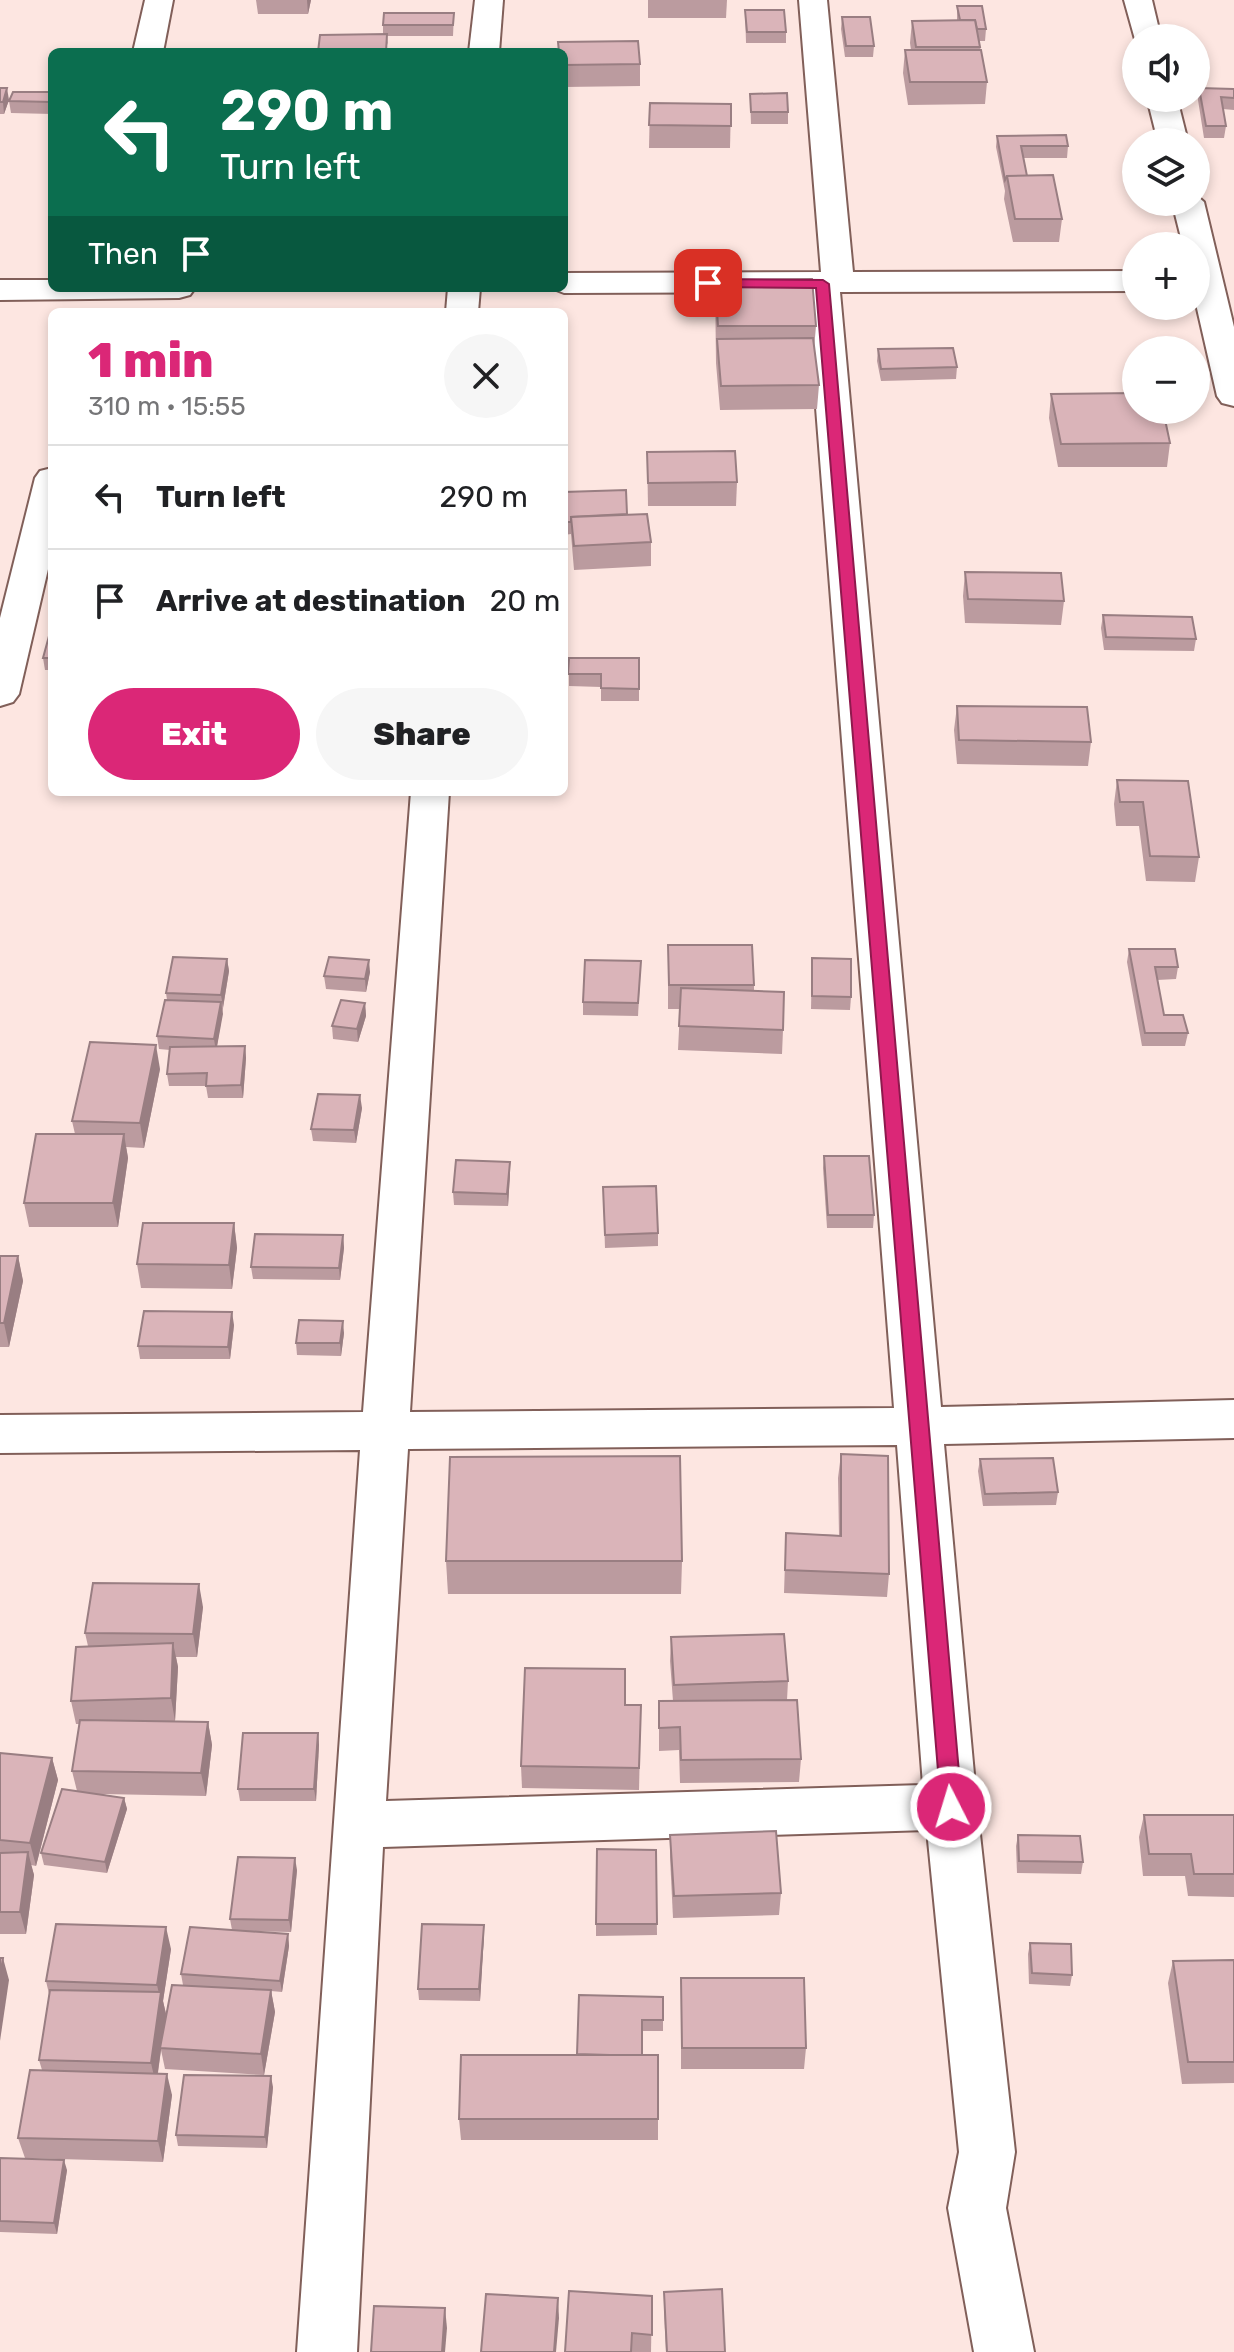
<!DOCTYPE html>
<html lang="en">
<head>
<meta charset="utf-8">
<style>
  :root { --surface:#fff; --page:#f6f6f6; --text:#202124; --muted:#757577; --line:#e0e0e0; --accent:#db2777 }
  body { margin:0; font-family:Rubik,sans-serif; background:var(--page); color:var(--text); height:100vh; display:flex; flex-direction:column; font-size:30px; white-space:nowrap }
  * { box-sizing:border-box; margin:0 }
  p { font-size:26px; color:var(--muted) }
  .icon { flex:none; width:44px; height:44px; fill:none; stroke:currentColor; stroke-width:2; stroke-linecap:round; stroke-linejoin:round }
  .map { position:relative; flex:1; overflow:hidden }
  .drawer { position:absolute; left:48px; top:308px; width:520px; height:488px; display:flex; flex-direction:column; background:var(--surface); border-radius:12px; box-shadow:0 4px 12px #0003 }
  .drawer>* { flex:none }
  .guide { position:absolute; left:48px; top:48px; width:520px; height:244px; border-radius:12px; box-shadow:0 4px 12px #0003; background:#0b6e4f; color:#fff; overflow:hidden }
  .buttons { position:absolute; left:1122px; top:24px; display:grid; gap:16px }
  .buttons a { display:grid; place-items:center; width:88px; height:88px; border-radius:50%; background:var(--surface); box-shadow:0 4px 12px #0003; font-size:40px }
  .pin { position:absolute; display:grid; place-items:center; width:68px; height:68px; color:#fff; margin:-34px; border-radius:16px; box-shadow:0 4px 12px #0006 }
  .me { position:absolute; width:88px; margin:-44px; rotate:355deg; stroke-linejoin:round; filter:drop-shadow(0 0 6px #0008) }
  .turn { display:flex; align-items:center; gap:28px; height:168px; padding:0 40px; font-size:36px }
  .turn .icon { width:104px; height:104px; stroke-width:2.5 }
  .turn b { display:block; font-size:56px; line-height:68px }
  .then { display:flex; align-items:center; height:76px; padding:0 40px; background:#0003; gap:16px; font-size:30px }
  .round { display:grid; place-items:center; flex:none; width:84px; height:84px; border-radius:42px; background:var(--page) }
  .head { display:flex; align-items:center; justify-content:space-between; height:136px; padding:0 40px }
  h1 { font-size:48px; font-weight:800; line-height:60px; color:var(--accent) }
  .primary-button { display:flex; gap:16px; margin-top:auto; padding:16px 40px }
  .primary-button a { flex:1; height:92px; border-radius:48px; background:var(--accent); color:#fff; font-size:32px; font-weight:800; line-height:92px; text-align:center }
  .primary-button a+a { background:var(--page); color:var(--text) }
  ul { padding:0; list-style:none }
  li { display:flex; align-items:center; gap:24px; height:104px; padding:0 40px; border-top:2px solid var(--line) }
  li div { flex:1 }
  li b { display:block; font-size:30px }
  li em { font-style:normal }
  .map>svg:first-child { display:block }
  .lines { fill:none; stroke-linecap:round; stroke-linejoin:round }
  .minor-casing { stroke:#815f59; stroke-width:4 }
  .minor { fill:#fff; fill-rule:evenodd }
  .wall { fill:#bb9b9f }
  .shaded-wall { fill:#997e82 }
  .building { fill:#dab4b9; stroke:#997e82; stroke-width:2 }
  .route { fill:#db2777; stroke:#8e194d; stroke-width:2 }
</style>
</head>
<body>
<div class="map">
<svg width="1234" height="2352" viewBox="0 0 1234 2352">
  <rect width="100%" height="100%" fill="#fde6e1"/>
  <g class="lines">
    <defs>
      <g id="minor">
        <path d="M145,0H173L163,52H133Z"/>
        <path d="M475,0H503L499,52H469Z"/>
        <path d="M799,0H827L853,272L1136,271V291L840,292L941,1407L1234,1400V1438L944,1444L977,1807L1015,2152L1006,2208L1034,2352H974L948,2208L959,2152L927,1830L383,1847L357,2352H297L360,1450L0,1453V1415L363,1412L411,792H449L410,1412L894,1408L807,292L564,293L551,288H564V273L821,272ZM897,1445L923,1785L386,1801L408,1449Z"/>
        <path d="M1124,0H1152L1161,38H1136V43Z"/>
        <path d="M1147,98H1177L1188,142H1158Z"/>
        <path d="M1196,195L1204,202L1234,327V406L1222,403L1217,396L1196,304V246H1183L1172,202H1196Z"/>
        <path d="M0,280H52V288H195L190,295L179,298L0,300Z"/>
        <path d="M448,288H480L478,312H446Z"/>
        <path d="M52,468V552L19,694L13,702L0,706V618L35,478L40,471Z"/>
      </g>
    </defs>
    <use href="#minor" class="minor-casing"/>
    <use href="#minor" class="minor"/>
  </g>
  <g class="wall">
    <path d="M256,0H311L308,14H258Z"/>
    <path d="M648,0H727L726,18H648Z"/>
    <path d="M957,6L986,29L985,41H979L987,82L985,104L908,105L903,73L905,50H911L910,43L912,21L957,20Z"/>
    <path d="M745,10L786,32V43H746Z"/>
    <path d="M454,13L453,36H387L388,45L383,34V25Z"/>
    <path d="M842,17L874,46L873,57H845L841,29Z"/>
    <path d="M564,52L640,64V86L564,87Z"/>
    <path d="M0,88L9,100L4,114H0Z"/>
    <path d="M1199,88L1234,89V110L1223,109L1226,126L1224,138H1204L1198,100Z"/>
    <path d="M52,92V114L11,113L9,101Z"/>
    <path d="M750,94L788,112V124H751Z"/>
    <path d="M650,103L731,104L730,148H649Z"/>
    <path d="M997,136L1068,146L1067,158H1023L1027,176L1062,219L1059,242H1013L1004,199L1005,191L996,147Z"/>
    <path d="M715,280L816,326L814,349L819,385L817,409L720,410L716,363Z"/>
    <path d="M878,349L957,367L956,379L881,381L877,361Z"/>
    <path d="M1051,394L1170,443L1167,467H1058L1049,418Z"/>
    <path d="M647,452L737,482L736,506H648Z"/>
    <path d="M564,492L627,514L651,542V566L574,570L571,534L564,535Z"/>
    <path d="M965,572L1064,601L1061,625L965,623L963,596Z"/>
    <path d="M1103,615L1196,639L1194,651L1104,650L1101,628Z"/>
    <path d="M52,625V670H45L43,658Z"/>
    <path d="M569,658H639V701H601V687L569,686Z"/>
    <path d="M957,706L1091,742L1088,766L957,764L954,730Z"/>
    <path d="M1117,780L1188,781L1199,857L1195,882L1146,881L1139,826H1116L1114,804Z"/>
    <path d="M668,945L754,985V991L783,1030L782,1054L678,1050L680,1009H668Z"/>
    <path d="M1129,949L1178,967L1176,979L1157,980L1164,1015L1188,1033L1185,1046H1142L1127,962Z"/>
    <path d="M812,958L851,997L850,1010L811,1009Z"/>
    <path d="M227,959L229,971L217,1046H245L246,1058L243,1098H208L206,1086H169L167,1074L170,1050L159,1049L157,1036L167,1000L166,993Z"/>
    <path d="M641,961L638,1016L583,1015V1002Z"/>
    <path d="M370,972L366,992L326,989L324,976Z"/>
    <path d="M365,1003L366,1016L358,1042L333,1039L332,1026Z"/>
    <path d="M160,1069L144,1148L126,1147L128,1158L118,1227H29L24,1203L75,1134L72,1121Z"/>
    <path d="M362,1108L356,1143L313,1141L311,1129Z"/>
    <path d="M824,1156L874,1215L873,1228H827L823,1168Z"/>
    <path d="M510,1174L508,1206L454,1205L453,1192Z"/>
    <path d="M603,1187L658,1233V1246L605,1248Z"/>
    <path d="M234,1223L237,1248L232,1289L141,1288L137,1264Z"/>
    <path d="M343,1235L344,1248L340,1280L253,1279L251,1267Z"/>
    <path d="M0,1256H18L23,1281L9,1347H0Z"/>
    <path d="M234,1325L230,1359H140L138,1346Z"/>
    <path d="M344,1333L341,1356L297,1355L296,1343Z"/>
    <path d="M841,1454L889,1574L887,1597L784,1593L786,1533L839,1535L838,1478Z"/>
    <path d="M980,1459L1058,1492L1056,1505L983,1506L978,1471Z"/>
    <path d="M446,1561H682L681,1594H448Z"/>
    <path d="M203,1607L197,1657H176L178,1667L175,1721H156L208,1722L212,1745L206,1796L101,1794L124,1798L127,1809L107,1873L44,1865L41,1853L77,1791L72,1771L79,1724H76L71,1701L88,1646L85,1633Z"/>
    <path d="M671,1637L788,1681L787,1700L801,1759L799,1782L680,1783L679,1750L659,1751V1701H673L670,1661Z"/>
    <path d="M625,1705H641L639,1790L522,1788L521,1766Z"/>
    <path d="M318,1733L319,1745L316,1801H240L238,1789Z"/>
    <path d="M0,1753L52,1758L58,1780L36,1866L31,1865L34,1875L26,1934H0Z"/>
    <path d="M1144,1815H1234V1897L1188,1896L1185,1876H1143L1139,1837Z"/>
    <path d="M670,1835L781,1893L779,1915L673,1918L670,1857Z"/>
    <path d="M1018,1835L1083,1862L1081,1874L1017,1873L1016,1846Z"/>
    <path d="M656,1850L657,1935L596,1936V1924Z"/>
    <path d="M297,1870L291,1932L246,1931L288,1934L289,1946L282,1992L271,1991L275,2012L264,2075L165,2069L161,2050L158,2073L172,2095L163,2162L25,2158L18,2138L42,2070L39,2060L49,1994L46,1981L171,1949L163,2001L166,2014L163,2033L183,1985L181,1974L232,1930L230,1919Z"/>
    <path d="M484,1925V1936L480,2001L419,2000L418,1989Z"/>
    <path d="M1030,1943L1072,1975L1070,1986L1029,1984L1028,1954Z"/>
    <path d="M1234,1960V2083L1182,2084L1168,1983L1173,1961Z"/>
    <path d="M681,1978L806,2048L804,2069H681Z"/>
    <path d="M579,1995L663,1997V2031H642V2055L658,2119V2140H461L459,2119L577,2055Z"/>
    <path d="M273,2087L267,2148L178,2146L176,2135Z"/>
    <path d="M0,2158L67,2170L57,2234L0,2232Z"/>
    <path d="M664,2292L725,2352H666L664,2311Z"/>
    <path d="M652,2296L651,2352H565Z"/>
  </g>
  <g class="shaded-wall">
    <path d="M307,0H311L308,14Z"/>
    <path d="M7,88L9,100L4,114L3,102Z"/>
    <path d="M227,959L229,971L223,1007L221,995Z"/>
    <path d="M369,960L370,972L366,992L365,979Z"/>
    <path d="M221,1002L223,1014L216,1052L214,1039Z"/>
    <path d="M365,1003L366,1016L358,1042L357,1029Z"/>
    <path d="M156,1045L160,1069L144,1148L140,1123Z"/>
    <path d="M245,1046L246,1058L243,1098L241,1085Z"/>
    <path d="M360,1095L362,1108L356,1143L354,1130Z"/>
    <path d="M124,1134L128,1158L118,1227L113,1203Z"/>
    <path d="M510,1162V1174L508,1206L507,1194Z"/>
    <path d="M234,1223L237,1248L232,1289L229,1265Z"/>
    <path d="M343,1235L344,1248L340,1280L339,1268Z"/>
    <path d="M18,1256L23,1281L9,1347L4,1323Z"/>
    <path d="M232,1312L234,1325L230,1359L228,1347Z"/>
    <path d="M343,1321L344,1333L341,1356L340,1343Z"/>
    <path d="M199,1584L203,1607L197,1657L193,1634Z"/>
    <path d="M173,1643L178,1667L175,1721L171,1698Z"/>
    <path d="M208,1722L212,1745L206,1796L201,1773Z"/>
    <path d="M318,1733L319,1745L316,1801L314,1789Z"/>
    <path d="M52,1758L58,1780L36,1866L30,1843Z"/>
    <path d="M124,1798L127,1809L107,1873L105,1862Z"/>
    <path d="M28,1852L34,1875L26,1934L20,1912Z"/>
    <path d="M295,1858L297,1870L291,1932L289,1920Z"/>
    <path d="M484,1925V1936L480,2001L479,1989Z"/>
    <path d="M166,1927L171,1949L163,2001L166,2014L156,2085L151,2063L160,1998L157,1985Z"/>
    <path d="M288,1934L289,1946L282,1992L280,1981Z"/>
    <path d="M3,1958L9,1980L0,2041V1976Z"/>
    <path d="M271,1990L275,2012L264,2075L261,2054Z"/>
    <path d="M167,2074L172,2095L163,2162L158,2141Z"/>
    <path d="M271,2076L273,2087L267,2148L265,2137Z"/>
    <path d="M64,2160L67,2170L57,2234L54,2223Z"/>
    <path d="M558,2298L559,2318L556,2352H554Z"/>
    <path d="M445,2308L447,2328L445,2352H442Z"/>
  </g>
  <g class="building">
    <path d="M957,6H982L986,29H977L975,20H960Z"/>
    <path d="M745,10H784L786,32H747Z"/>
    <path d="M384,13H454L453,25H383Z"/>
    <path d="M842,17H870L874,46H846Z"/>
    <path d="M975,20L980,47H916L912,21Z"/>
    <path d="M387,34L386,52H318L320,35Z"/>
    <path d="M638,41L640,64L564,65V52H559L558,42Z"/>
    <path d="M905,50H981L987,82H910Z"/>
    <path d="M0,88H7L3,102H0Z"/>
    <path d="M1199,88L1234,89V98L1221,97L1226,126H1206Z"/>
    <path d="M13,92H52V100L51,102L9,101Z"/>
    <path d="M787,93L788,112H751L750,94Z"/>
    <path d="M650,103L731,104V126L649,125Z"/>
    <path d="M1066,135L1068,146H1021L1027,176H1007L1005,180L997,136Z"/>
    <path d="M1053,175L1062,219H1015L1007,176Z"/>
    <path d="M812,279L816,326H718L715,280Z"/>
    <path d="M813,338L819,385L721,386L717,339Z"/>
    <path d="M953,348L957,367L881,369L878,349Z"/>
    <path d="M1136,393V410H1163L1170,443L1061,444L1051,394Z"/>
    <path d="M735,451L737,482L648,483L647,452Z"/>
    <path d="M626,490L627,514L571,517V522H564V492Z"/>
    <path d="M647,514L651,542L574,546L571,517Z"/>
    <path d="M965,572L1061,573L1064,601L968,599Z"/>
    <path d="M1103,615L1192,617L1196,639L1106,637Z"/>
    <path d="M52,625V658H43Z"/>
    <path d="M569,658H639V689L601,688V674H568Z"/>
    <path d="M957,706L1087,707L1091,742L959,740Z"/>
    <path d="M1117,780L1188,781L1199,857L1150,856L1143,802H1120Z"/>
    <path d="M668,945H752L754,985H669Z"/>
    <path d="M1129,949H1175L1178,967H1155L1164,1015H1183L1188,1033H1145Z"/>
    <path d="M173,957L227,959L221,995L166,993Z"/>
    <path d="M329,957L369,960L365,979L324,976Z"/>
    <path d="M812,958L851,959V997L812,996Z"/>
    <path d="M585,960L641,961L638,1003L583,1002Z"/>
    <path d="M681,988L784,992L783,1030L679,1026Z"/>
    <path d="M165,1000L221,1002L214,1039L157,1036Z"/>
    <path d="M341,1000L365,1003L357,1029L332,1026Z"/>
    <path d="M90,1042L156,1045L140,1123L72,1121Z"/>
    <path d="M245,1046L241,1085L206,1086L207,1073L167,1074L170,1047Z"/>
    <path d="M318,1094L360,1095L354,1130L311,1129Z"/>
    <path d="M36,1134H124L113,1203H24Z"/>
    <path d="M824,1156H869L874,1215H828Z"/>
    <path d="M456,1160L510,1162L507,1194L453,1192Z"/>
    <path d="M656,1186L658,1233L605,1235L603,1187Z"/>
    <path d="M143,1223H234L229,1265L137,1264Z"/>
    <path d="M255,1234L343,1235L339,1268L251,1267Z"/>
    <path d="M0,1256H18L4,1323H0Z"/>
    <path d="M144,1311L232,1312L228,1347L138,1346Z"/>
    <path d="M299,1320L343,1321L340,1343H296Z"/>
    <path d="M841,1454L888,1456L889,1574L785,1570L786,1533L841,1536Z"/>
    <path d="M680,1456L682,1561H446L450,1457Z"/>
    <path d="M1053,1458L1058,1492L985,1494L980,1459Z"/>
    <path d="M93,1583L199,1584L193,1634L85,1633Z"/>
    <path d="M784,1634L788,1681L674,1685L671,1637Z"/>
    <path d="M173,1643L171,1698L71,1701L76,1647Z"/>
    <path d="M525,1668L625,1669V1705H641L639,1768L521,1766Z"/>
    <path d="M797,1700L801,1759L681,1760L680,1727L659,1728V1701Z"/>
    <path d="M80,1720L208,1722L201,1773L72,1771Z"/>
    <path d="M243,1733H318L314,1789H238Z"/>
    <path d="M0,1753L52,1758L30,1843L0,1840Z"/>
    <path d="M62,1789L124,1798L105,1862L41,1853Z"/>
    <path d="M1144,1815H1234V1874H1194L1191,1854H1149Z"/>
    <path d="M776,1831L781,1893L674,1896L670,1835Z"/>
    <path d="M1018,1835L1080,1836L1083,1862L1019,1861Z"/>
    <path d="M597,1849L656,1850L657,1924H596Z"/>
    <path d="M28,1852L20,1912H0V1853Z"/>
    <path d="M238,1857L295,1858L289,1920L230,1919Z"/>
    <path d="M56,1924L166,1927L157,1985L46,1981Z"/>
    <path d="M422,1924L484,1925L479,1989H418Z"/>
    <path d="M190,1927L288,1934L280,1981L181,1974Z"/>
    <path d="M1030,1943L1071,1944L1072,1975L1032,1973Z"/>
    <path d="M0,1958H3L0,1976Z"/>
    <path d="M1234,1960V2062H1188L1173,1961Z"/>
    <path d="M681,1978H804L806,2048H682Z"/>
    <path d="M172,1985L271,1990L261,2054L160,2048Z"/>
    <path d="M50,1990L161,1992L151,2063L39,2060Z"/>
    <path d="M579,1995L663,1997V2020H642V2056L577,2054Z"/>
    <path d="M461,2055H658V2119H459Z"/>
    <path d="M30,2070L167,2074L158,2141L18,2138Z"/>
    <path d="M184,2075L271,2076L265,2137L176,2135Z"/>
    <path d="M0,2158L64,2160L54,2223L0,2221Z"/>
    <path d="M722,2289L725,2352H667L664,2292Z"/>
    <path d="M569,2291L652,2296V2335L632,2333L631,2352H565Z"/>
    <path d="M486,2294L558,2298L554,2352H481Z"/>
    <path d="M374,2306L445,2308L442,2352H371Z"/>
  </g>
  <path class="route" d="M823,280L829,284L962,1807L959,1814L951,1817L944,1814L941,1807L816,288L708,287L701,283L708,279Z"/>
</svg>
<div class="buttons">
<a><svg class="icon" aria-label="sound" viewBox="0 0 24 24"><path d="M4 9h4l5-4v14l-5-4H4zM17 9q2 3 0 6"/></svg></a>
<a><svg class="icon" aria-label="layers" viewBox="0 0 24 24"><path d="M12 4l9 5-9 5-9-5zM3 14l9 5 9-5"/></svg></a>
<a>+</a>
<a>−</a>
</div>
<div class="pin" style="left:708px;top:283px;background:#d93025"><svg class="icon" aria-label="arrive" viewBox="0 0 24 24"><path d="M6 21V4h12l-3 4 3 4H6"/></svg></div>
<svg class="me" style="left:951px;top:1807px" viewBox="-20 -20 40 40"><circle r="17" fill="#db2777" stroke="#fff" stroke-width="3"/><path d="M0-11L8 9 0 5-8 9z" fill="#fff"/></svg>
<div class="guide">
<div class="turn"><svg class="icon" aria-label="left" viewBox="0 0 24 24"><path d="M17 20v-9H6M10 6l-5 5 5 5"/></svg><div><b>290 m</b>Turn left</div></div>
<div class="then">Then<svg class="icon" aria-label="arrive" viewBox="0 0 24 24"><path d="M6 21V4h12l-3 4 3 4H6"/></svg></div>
</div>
<section class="drawer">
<div class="head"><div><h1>1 min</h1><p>310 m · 15:55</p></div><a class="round"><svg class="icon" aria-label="close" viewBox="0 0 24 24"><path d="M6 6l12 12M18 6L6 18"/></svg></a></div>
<ul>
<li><svg class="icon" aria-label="left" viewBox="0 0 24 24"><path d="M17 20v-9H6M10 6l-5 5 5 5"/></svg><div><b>Turn left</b></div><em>290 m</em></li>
<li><svg class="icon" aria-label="arrive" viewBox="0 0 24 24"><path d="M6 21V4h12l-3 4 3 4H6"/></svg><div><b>Arrive at destination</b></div><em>20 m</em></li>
</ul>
<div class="primary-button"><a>Exit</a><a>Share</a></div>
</section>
</div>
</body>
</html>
